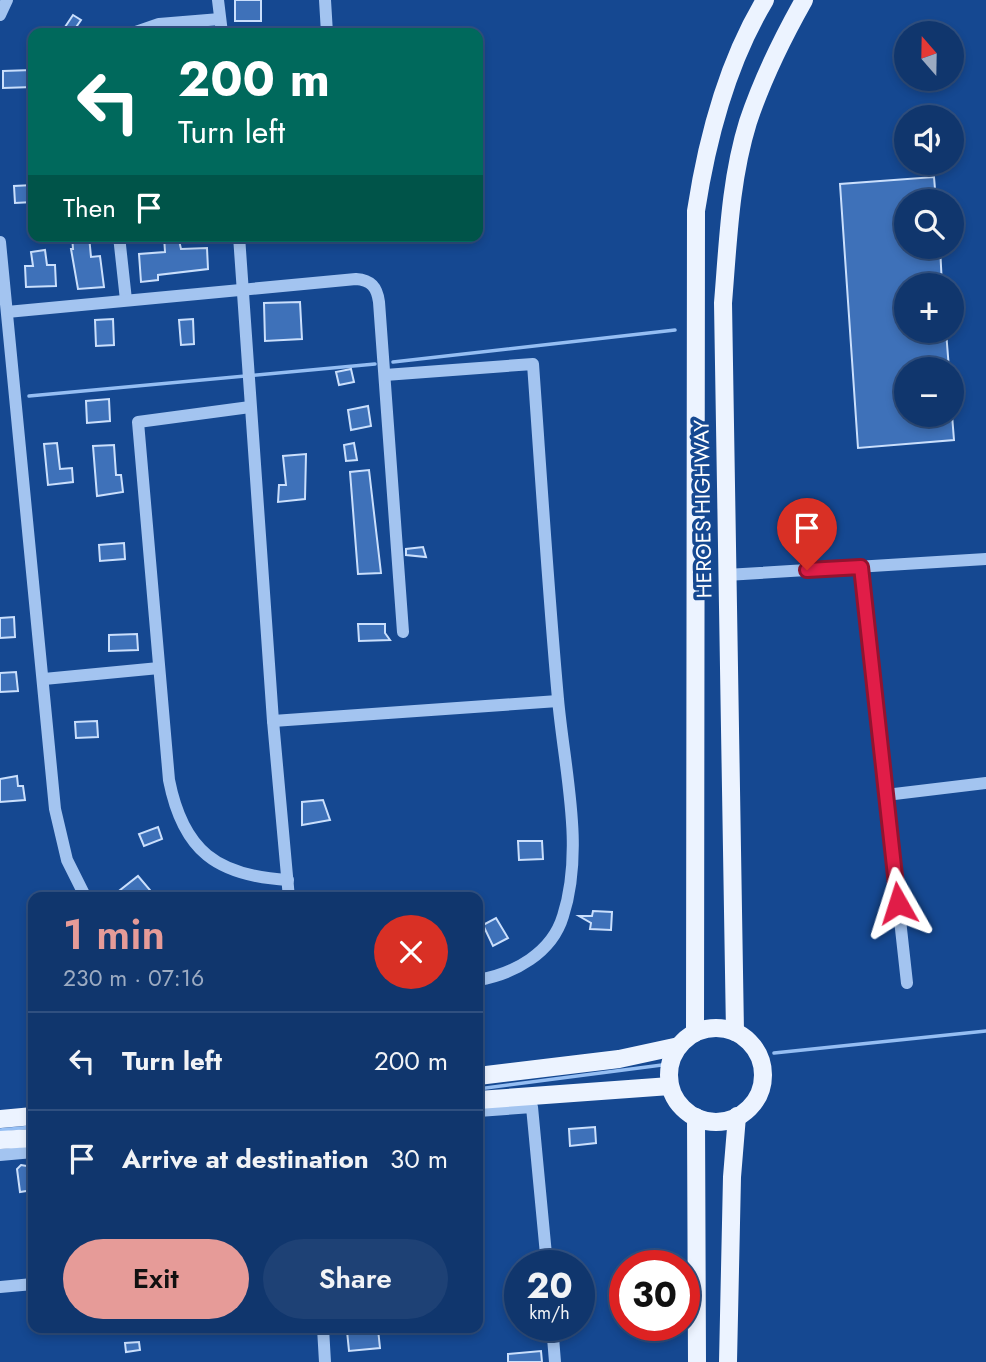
<!DOCTYPE html>
<html lang="en">
<head>
<meta charset="utf-8">
<style>
  :root { --surface:#10366d; --page:#1e4175; --text:#f1f3f6; --muted:#9cabc2; --line:#305080; --accent:#e69b98 }
  body { margin:0; font-family:Jost,sans-serif; background:var(--page); color:var(--text); height:100vh; display:flex; flex-direction:column; font-size:26px; white-space:nowrap }
  * { box-sizing:border-box; margin:0 }
  p { font-size:23px; color:var(--muted) }
  .icon { flex:none; width:38px; height:38px; fill:none; stroke:currentColor; stroke-width:2; stroke-linecap:round; stroke-linejoin:round }
  .map { position:relative; flex:1; overflow:hidden }
  .details { position:absolute; left:28px; top:892px; width:455px; height:441px; display:flex; flex-direction:column; background:var(--surface); border-radius:14px; box-shadow:0 4px 10px #0003,0 0 0 2px var(--line) }
  .details>* { flex:none }
  .hud { position:absolute; left:28px; top:28px; width:455px; height:214px; border-radius:14px; box-shadow:0 4px 10px #0003,0 0 0 2px var(--line); background:#00695c; color:#fff; overflow:hidden }
  .needle { width:46px; rotate:340deg }
  .tools { position:absolute; left:894px; top:21px; display:grid; gap:14px }
  .tools a { display:grid; place-items:center; width:70px; height:70px; border-radius:50%; background:var(--surface); box-shadow:0 4px 10px #0003,0 0 0 2px var(--line); font-size:35px }
  .speed { position:absolute; left:504px; top:1250px; display:flex; gap:14px; font-size:35px; font-weight:700; text-align:center }
  .speed>* { display:grid; place-content:center; width:91px; height:91px; border-radius:50%; background:var(--surface); box-shadow:0 4px 10px #0003,0 0 0 2px var(--line); line-height:1 }
  .speed small { font-size:18px; font-weight:400 }
  .speed .limit { border:10px solid #d22; background:#fff; color:#111 }
  .pin { position:absolute; display:grid; place-items:center; width:60px; height:60px; color:#fff; margin:-72px -30px; border-radius:50% 50% 50% 0; rotate:-45deg; box-shadow:0 0 7px #0007 }
  .pin .icon { rotate:45deg }
  .me { position:absolute; width:77px; margin:-38px; rotate:354deg; stroke-linejoin:round; filter:drop-shadow(0 0 5px #0008) }
  .turn { display:flex; align-items:center; gap:24px; height:147px; padding:0 35px; font-size:32px }
  .turn .icon { width:91px; height:91px; stroke-width:2.5 }
  .turn b { display:block; font-size:49px; line-height:60px }
  .then { display:flex; align-items:center; height:66px; padding:0 35px; background:#0003; gap:14px; font-size:26px }
  .round { display:grid; place-items:center; flex:none; width:74px; height:74px; border-radius:37px; background:var(--page) }
  .headline { display:flex; align-items:center; justify-content:space-between; height:119px; padding:0 35px }
  h1 { font-size:42px; font-weight:600; line-height:52px; color:var(--accent) }
  .primary-button { display:flex; gap:14px; margin-top:auto; padding:14px 35px }
  .primary-button a { flex:1; height:80px; border-radius:42px; background:var(--accent); color:#111; font-size:28px; font-weight:600; line-height:80px; text-align:center }
  .primary-button a+a { background:var(--page); color:var(--text) }
  ul { padding:0; list-style:none }
  li { display:flex; align-items:center; gap:21px; height:98px; padding:0 35px; border-top:2px solid var(--line) }
  li div { flex:1 }
  li b { display:block; font-size:26px }
  li em { font-style:normal }
  .map>svg:first-child { display:block }
  .lines { fill:none; stroke-linecap:round; stroke-linejoin:round }
  .stream { stroke:#95bef3; stroke-width:3.5 }
  .building { fill:#3e71b9; stroke:#cadffc; stroke-width:2 }
  .minor { stroke:#a3c4f0; stroke-width:12 }
  .major { stroke:#ecf3ff; stroke-width:18 }
  .route-casing { stroke:#92132f; stroke-width:18 }
  .route { stroke:#e11d48; stroke-width:12 }
  .labels { text-anchor:middle; stroke-width:7; stroke-linejoin:round; paint-order:stroke }
  .street-label { font-size:21px; fill:#fff; stroke:#154891 }
</style>
</head>
<body>
<div class="map">
<svg width="986" height="1362" viewBox="0 0 986 1362">
  <rect width="100%" height="100%" fill="#154891"/>
  <g class="lines">
    <g class="stream">
      <path d="M393,362L675,330"/>
      <path d="M29,396L375,364"/>
      <path d="M774,1053L986,1031"/>
      <path d="M478,1089L662,1065"/>
      <path d="M0,1130L33,1127"/>
    </g>
  </g>
  <g class="building">
    <rect x="235" y="0" width="26" height="21"/>
    <path d="M73,15L81,20L72,33H61Z"/>
    <path d="M32,70L33,87L3,88V71Z"/>
    <path d="M934,177L936,201H906V247H940L942,285H906V331H946L949,369H906V415H952L954,440L858,448L840,184Z"/>
    <path d="M33,185V202L15,203L14,186Z"/>
    <path d="M72,236H89L91,257L100,256L104,287L78,289L71,249H73Z"/>
    <path d="M164,236H178L181,249L207,248L208,269L158,275V280L141,282L139,254L165,252Z"/>
    <path d="M45,250L47,265H55L56,286L26,287L25,266H33L31,252Z"/>
    <path d="M300,302L302,339L265,341L264,303Z"/>
    <path d="M113,319L114,345L96,346L95,320Z"/>
    <path d="M193,319L194,344L181,345L179,320Z"/>
    <path d="M351,369L354,382L339,385L336,372Z"/>
    <path d="M109,399L110,421L87,423L86,401Z"/>
    <path d="M368,406L371,426L351,430L348,410Z"/>
    <path d="M57,443L60,469L72,468L73,482L48,485L44,444Z"/>
    <path d="M354,443L357,460L346,461L344,445Z"/>
    <path d="M114,445L116,475H121L123,492L97,496L93,446Z"/>
    <path d="M306,454L305,499L278,502L279,485H286L283,456Z"/>
    <path d="M369,470L381,573L358,574L350,472Z"/>
    <path d="M124,543L125,559L100,561L99,545Z"/>
    <path d="M423,547L426,557L406,555V549Z"/>
    <path d="M14,617L15,637L0,638V618Z"/>
    <path d="M358,624H385V633L390,640L359,641Z"/>
    <path d="M137,634L138,650L109,651V635Z"/>
    <path d="M16,672L18,691L0,692V673Z"/>
    <path d="M97,721L98,737L76,738L75,722Z"/>
    <path d="M17,776L18,786H23L25,800L0,802V779Z"/>
    <path d="M323,800L330,820L302,825V802Z"/>
    <path d="M158,827L162,839L144,846L139,834Z"/>
    <path d="M518,841H542L543,859L519,860Z"/>
    <path d="M138,876L150,890L140,898H110Z"/>
    <path d="M593,911L612,912L611,930L590,929L591,923L579,916H592Z"/>
    <path d="M496,918L508,938L493,946L483,925Z"/>
    <path d="M595,1127L596,1143L570,1146L569,1129Z"/>
    <path d="M21,1165L33,1167V1190L20,1192L17,1169Z"/>
    <path d="M378,1329L380,1348L349,1351L347,1331Z"/>
    <path d="M139,1342L140,1350L126,1352L125,1343Z"/>
    <path d="M541,1351L542,1362H508V1354Z"/>
  </g>
  <g class="lines">
    <g class="minor">
      <path d="M218,0L222,33"/>
      <path d="M325,0L327,33"/>
      <path d="M0,15L7,0"/>
      <path d="M133,33L159,24L220,19"/>
      <path d="M119,236L126,300"/>
      <path d="M239,236L273,721L289,898"/>
      <path d="M0,242L55,809L67,860L86,898"/>
      <path d="M7,312L356,279C371,280 377,287 379,302L403,632"/>
      <path d="M385,375L533,364C541,476 548,588 558,699C564,768 585,848 563,916C552,953 514,974 478,980"/>
      <path d="M250,407L138,422L169,780C183,851 217,876 288,880"/>
      <path d="M861,567L907,983"/>
      <path d="M726,575L986,559"/>
      <path d="M44,679L159,668"/>
      <path d="M273,721L558,701"/>
      <path d="M886,795L986,783"/>
      <path d="M478,1111L532,1107L547,1265"/>
      <path d="M0,1155L33,1152"/>
      <path d="M0,1287L33,1284"/>
      <path d="M552,1325L555,1362"/>
      <path d="M323,1328L325,1362"/>
    </g>
    <g class="major">
      <circle cx="716" cy="1075" r="47"/>
      <path d="M735,1032L723,303C728,243 730,180 748,122C762,80 782,39 804,0"/>
      <path d="M695,1033L696,211C707,139 727,63 765,0"/>
      <path d="M478,1076L619,1059L679,1046"/>
      <path d="M478,1100L670,1086"/>
      <path d="M696,1117L697,1362"/>
      <path d="M0,1119L33,1116"/>
      <path d="M0,1140L33,1138"/>
      <path d="M728,1362L732,1177L737,1116"/>
    </g>
  </g>
  <g class="lines">
    <defs>
      <path id="route" d="M807,570L861,567L898,903"/>
    </defs>
    <use href="#route" class="route-casing"/>
    <use href="#route" class="route"/>
  </g>
  <g class="labels">
    <g class="street-label">
      <text transform="translate(703 509) rotate(-91)" y="7">HEROES HIGHWAY</text>
    </g>
  </g>
</svg>
<div class="tools">
<a><svg class="needle" viewBox="-14 -14 28 28"><path d="M0-13l5 13h-10z" fill="#e53935"/><path d="M0 13l5-13h-10z" fill="#9cabc2"/></svg></a>
<a><svg class="icon" aria-label="sound" viewBox="0 0 24 24"><path d="M4 9h4l5-4v14l-5-4H4zM17 9q2 3 0 6"/></svg></a>
<a><svg class="icon" aria-label="search" viewBox="0 0 24 24"><circle cx="10" cy="10" r="6"/><path d="M15 15l6 6"/></svg></a>
<a>+</a>
<a>−</a>
</div>
<div class="speed"><div>20<small>km/h</small></div><div class="limit">30</div></div>
<div class="pin" style="left:807px;top:570px;background:#d93025"><svg class="icon" aria-label="arrive" viewBox="0 0 24 24"><path d="M6 21V4h12l-3 4 3 4H6"/></svg></div>
<svg class="me" style="left:898px;top:903px" viewBox="-20 -20 40 40"><path d="M0-17L14 15 0 8-14 15z" fill="#e11d48" stroke="#fff" stroke-width="4"/></svg>
<div class="hud">
<div class="turn"><svg class="icon" aria-label="left" viewBox="0 0 24 24"><path d="M17 20v-9H6M10 6l-5 5 5 5"/></svg><div><b>200 m</b>Turn left</div></div>
<div class="then">Then<svg class="icon" aria-label="arrive" viewBox="0 0 24 24"><path d="M6 21V4h12l-3 4 3 4H6"/></svg></div>
</div>
<section class="details">
<div class="headline"><div><h1>1 min</h1><p>230 m · 07:16</p></div><a class="round" style="background:#d93025;color:#fff"><svg class="icon" aria-label="close" viewBox="0 0 24 24"><path d="M6 6l12 12M18 6L6 18"/></svg></a></div>
<ul>
<li><svg class="icon" aria-label="left" viewBox="0 0 24 24"><path d="M17 20v-9H6M10 6l-5 5 5 5"/></svg><div><b>Turn left</b></div><em>200 m</em></li>
<li><svg class="icon" aria-label="arrive" viewBox="0 0 24 24"><path d="M6 21V4h12l-3 4 3 4H6"/></svg><div><b>Arrive at destination</b></div><em>30 m</em></li>
</ul>
<div class="primary-button"><a>Exit</a><a>Share</a></div>
</section>
</div>
</body>
</html>
